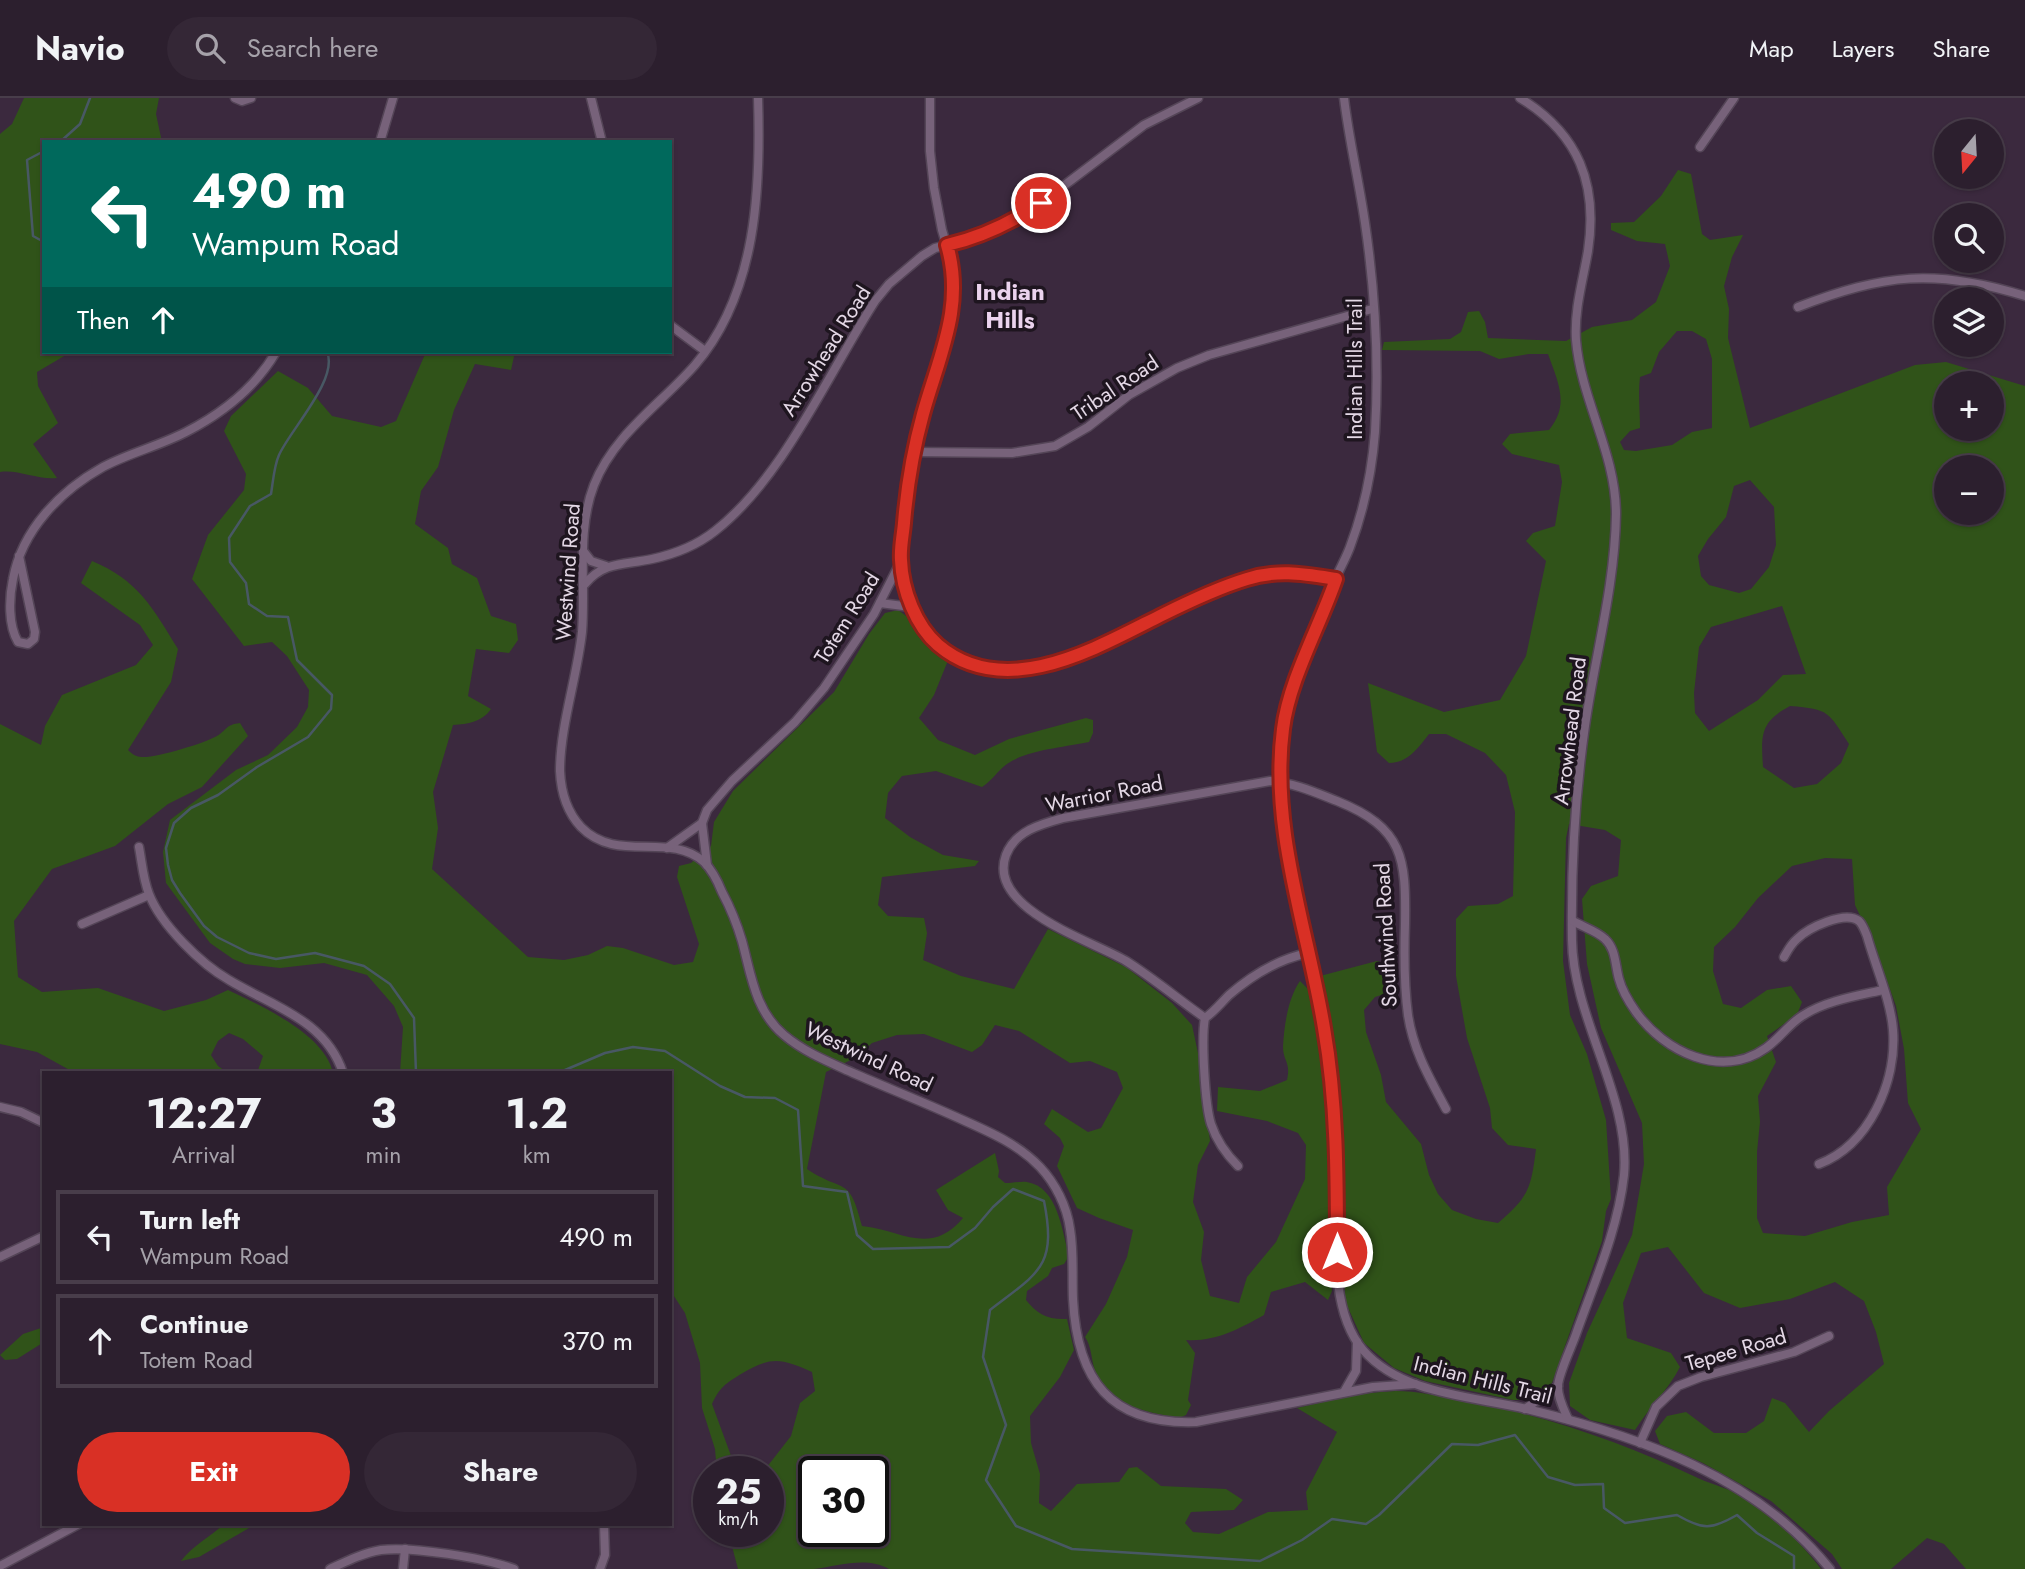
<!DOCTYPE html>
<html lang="en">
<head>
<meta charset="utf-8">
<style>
  :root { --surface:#2c1f2e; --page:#342736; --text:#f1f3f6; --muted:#a6a2aa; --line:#483d4a; --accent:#d93025 }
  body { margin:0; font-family:Jost,sans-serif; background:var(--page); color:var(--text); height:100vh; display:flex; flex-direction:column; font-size:26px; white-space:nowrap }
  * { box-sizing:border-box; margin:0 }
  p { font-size:23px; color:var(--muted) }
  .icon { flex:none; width:38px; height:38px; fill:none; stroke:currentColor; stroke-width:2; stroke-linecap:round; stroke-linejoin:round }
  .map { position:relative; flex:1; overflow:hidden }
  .sheet { position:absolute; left:42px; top:973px; width:630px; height:455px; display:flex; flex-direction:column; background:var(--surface); border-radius:0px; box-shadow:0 2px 5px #0004,0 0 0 2px var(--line) }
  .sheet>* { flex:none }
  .top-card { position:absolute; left:42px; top:42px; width:630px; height:214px; border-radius:0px; box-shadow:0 2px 5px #0004,0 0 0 2px var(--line); background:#00695c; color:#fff; overflow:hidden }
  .needle { width:46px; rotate:198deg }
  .buttons { position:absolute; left:1934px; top:21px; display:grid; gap:14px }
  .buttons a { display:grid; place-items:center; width:70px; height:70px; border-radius:50%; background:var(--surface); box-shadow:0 2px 5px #0004,0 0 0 2px var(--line); font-size:35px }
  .speed { position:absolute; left:693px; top:1358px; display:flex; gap:14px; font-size:35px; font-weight:700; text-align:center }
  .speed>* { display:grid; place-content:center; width:91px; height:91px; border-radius:50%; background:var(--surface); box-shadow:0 2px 5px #0004,0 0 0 2px var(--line); line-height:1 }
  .speed small { font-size:18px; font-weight:400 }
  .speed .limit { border:4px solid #111; border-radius:10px; background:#fff; color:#111 }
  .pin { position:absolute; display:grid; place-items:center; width:60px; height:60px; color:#fff; margin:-30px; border:4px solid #fff; border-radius:50%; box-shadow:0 2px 7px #0007 }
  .me { position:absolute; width:77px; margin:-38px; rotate:0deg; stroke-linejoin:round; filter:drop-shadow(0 0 5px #0008) }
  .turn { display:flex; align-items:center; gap:24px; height:147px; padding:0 35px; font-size:32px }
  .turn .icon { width:91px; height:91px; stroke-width:2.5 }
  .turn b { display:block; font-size:49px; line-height:60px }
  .then { display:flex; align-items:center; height:66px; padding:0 35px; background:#0003; gap:14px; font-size:26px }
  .eta { display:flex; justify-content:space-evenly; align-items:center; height:119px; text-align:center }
  .eta b { font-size:42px; font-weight:700; line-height:49px }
  .cta { display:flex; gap:14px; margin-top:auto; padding:14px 35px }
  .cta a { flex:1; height:80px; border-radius:42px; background:var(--accent); color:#fff; font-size:28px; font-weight:700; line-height:80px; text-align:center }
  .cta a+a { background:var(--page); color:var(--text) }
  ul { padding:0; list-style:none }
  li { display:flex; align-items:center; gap:21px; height:94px; margin:0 14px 10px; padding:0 21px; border:4px solid var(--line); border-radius:0px }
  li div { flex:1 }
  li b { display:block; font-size:26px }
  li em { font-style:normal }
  header { display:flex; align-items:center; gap:42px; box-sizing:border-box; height:98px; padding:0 35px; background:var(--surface); border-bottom:2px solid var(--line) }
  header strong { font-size:33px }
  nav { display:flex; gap:38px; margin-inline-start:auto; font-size:24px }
  .search { width:490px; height:63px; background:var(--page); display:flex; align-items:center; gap:18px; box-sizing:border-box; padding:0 24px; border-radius:38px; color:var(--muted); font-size:26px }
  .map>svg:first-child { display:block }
  .green { fill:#305319; fill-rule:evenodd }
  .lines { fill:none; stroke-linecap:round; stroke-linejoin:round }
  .stream { stroke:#485864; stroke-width:2.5 }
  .street-casing { stroke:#544557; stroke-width:11 }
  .street { stroke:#77627a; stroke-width:8 }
  .route-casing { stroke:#8d1f18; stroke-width:18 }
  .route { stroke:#d93025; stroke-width:12 }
  .labels { text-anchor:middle; stroke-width:7; stroke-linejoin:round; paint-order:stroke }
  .street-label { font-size:21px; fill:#e4d8e6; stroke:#1e151f }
  .quarter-label { font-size:24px; font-weight:bold; fill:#ebd3ee; stroke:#1e151f }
</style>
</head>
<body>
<header>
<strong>Navio</strong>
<div class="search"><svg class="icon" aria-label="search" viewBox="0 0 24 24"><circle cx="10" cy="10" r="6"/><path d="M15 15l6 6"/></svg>Search here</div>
<nav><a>Map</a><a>Layers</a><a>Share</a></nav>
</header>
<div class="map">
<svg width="2025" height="1471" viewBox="0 0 2025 1471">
  <rect width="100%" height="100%" fill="#3b293e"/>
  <g class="green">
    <path d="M24,0H159L156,16L162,44H44V254H71L37,274L38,288L58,325L33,346L57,380C37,382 18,371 0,374V36L12,26Z"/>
    <path d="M1678,72L1691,76L1702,136L1710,142L1743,137L1732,159L1724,188L1729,211L1728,240L1750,330L1915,267L1946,264L2025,288V1471H1966L1944,1446L1927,1440L1891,1471H1842L1832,1456L1771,1403L1703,1365L1660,1346L1655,1333L1667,1318L1686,1314L1714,1335H1746L1764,1323L1772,1300L1785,1305L1809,1334L1829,1313L1884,1266L1876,1234L1864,1203L1835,1184L1790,1201L1740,1210L1704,1195L1668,1149L1641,1155L1623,1205L1627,1240L1671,1255L1680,1269C1668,1292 1649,1310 1635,1332L1590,1322L1570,1308L1569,1285L1587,1235L1632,1137L1644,1066L1642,1025L1601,930L1587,866L1582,801L1591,788L1618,778L1621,742L1605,732L1569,726L1566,740L1563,863L1570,917L1587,956L1606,1022L1611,1101L1606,1113L1602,1143L1552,1285L1545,1294L1529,1302H1513L1425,1283L1394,1270L1364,1245L1345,1203L1340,1015L1320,878L1377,863L1389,867L1394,881V893L1375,899L1364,912L1366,934L1381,977L1386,1004L1421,1046L1429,1077L1438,1096L1452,1112L1476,1121L1498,1125C1529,1099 1531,1090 1536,1051L1508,1047L1492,1030L1490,1010L1467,940L1456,878V821L1468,808L1498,806L1513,798L1515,714L1506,677L1485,655L1446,636H1429C1418,650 1408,665 1389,665L1377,654L1368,585L1444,614L1500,602L1526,558L1546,463L1526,443L1533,435L1555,428L1562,384L1559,367L1512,356L1502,346L1510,336L1549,332C1570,307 1558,284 1548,256H1529L1499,261L1480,253L1382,252L1384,244L1450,241L1461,234L1468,214L1479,213L1485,224L1488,240L1566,243L1592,229L1632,222L1656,204L1670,168L1665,146L1637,143L1611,132V125L1634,124L1661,98ZM1677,233H1692L1706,241L1712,261V330L1692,334L1672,347L1636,353L1624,352L1620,344L1630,333L1640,330C1640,313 1638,295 1640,279L1651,275L1659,254ZM1946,285H1992V331H1946ZM1946,369H1992V415H1946ZM1750,382L1774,409L1776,447L1769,469L1751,491L1739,495L1709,487L1701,478L1698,458L1708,441L1726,419L1734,388ZM1782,508L1806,576L1783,577L1758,602L1709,633L1695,615L1694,595L1699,549L1711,529ZM1790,608C1830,611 1828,614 1849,646L1841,665L1817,686L1794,690L1763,669C1761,637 1760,624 1790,608ZM1825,760L1852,761L1855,807L1874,847L1896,908L1904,951L1908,1005L1921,1031L1887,1089L1889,1117L1852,1124L1805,1138L1763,1135L1757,1120V1054L1760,1024L1758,998L1776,964L1767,938L1797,917L1802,904L1791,888L1767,892L1741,910L1723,906L1713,873L1714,849L1735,829L1758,800L1792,768Z"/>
    <path d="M426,254H515L511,272L475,266L454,312L438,369L421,393L415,426L448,450L452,466L477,480L491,518L516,526L518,542L509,555L476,551L468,598L491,611C482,624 468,626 453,627L433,694L438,730L432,771L528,859L564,862L588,857L607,848L623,850L674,867L693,864L699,846L677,779L679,768L691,765L711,748L714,724L733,693L834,594L869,536L885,515L898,512L909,520L918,534L949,560L934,597L919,620L938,642L975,657L1009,641L1086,620L1093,622V635L1089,644C1066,649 1026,652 1007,666C997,673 992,683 982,689L936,673L902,678L888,695L885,720L910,739L943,757L979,763L975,768L882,779L878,807L888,818L924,820L927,835L923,862L961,878L1014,891L1048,831L1126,869L1172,905L1192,927L1201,969L1210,1043L1198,1067L1193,1104L1204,1134L1201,1162L1210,1198L1239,1205L1247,1179L1276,1144L1305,1081L1306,1047L1298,1035L1267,1023L1217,1013L1218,989L1260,993L1287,982C1291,964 1283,963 1283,949C1284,928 1288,900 1300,883L1313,896L1326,1004L1332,1193L1328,1202L1305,1184L1271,1194L1264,1217C1239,1231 1215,1244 1186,1242L1195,1255L1188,1302L1191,1307L1186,1317L1179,1320C1148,1314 1109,1309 1096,1275C1091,1264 1092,1248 1085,1239L1106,1206L1127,1159L1133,1132L1099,1120L1077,1110L1057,1068L1064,1048L1060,1040L1044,1026L1052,1011L1088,1034L1101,1030L1123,990L1117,974L1090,963L1070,965L1019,933L995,927L982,947L972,954L924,936L897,937L872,945L857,959L826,974L807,1071C844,1096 849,1076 862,1128C902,1132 930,1159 963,1120L948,1112L936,1092L995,1055L999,1073L998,1079L1005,1085C1012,1085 1021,1083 1027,1084C1058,1089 1062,1133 1069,1158L1064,1166L1052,1170L1048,1178L1027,1193L1026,1202C1037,1216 1048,1222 1067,1221L1074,1252L1060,1279L1030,1318L1031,1345L1040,1376L1039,1405L1051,1413L1077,1386L1119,1384L1129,1370L1137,1369L1161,1388L1226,1391L1243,1402L1234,1412L1191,1414L1185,1425L1193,1434L1219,1436L1268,1414L1308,1412L1306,1394L1337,1334L1297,1310C1329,1303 1362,1294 1396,1293C1417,1293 1438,1298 1459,1301C1543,1317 1622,1344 1700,1381C1714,1387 1731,1391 1743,1400C1772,1418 1801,1444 1821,1471H889C866,1458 839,1468 814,1471C790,1471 763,1471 738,1471L728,1433H768V1374H763L791,1338L800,1305L815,1293L812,1274C781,1260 771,1258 741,1276C725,1286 720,1289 712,1306L737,1374H717L715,1351L702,1310L700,1265L685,1215L670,1192V975H400L403,929L394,908L367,877L324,865L280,870L245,866L233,861L210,845L166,785L163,754L170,722L236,672L268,657L297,629L308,609L309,592L287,558L272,544L244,548L192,481L208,437L244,392L246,376L224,333L231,318L278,273L308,290L332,318L381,329L396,323ZM814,1374H873V1433H814Z"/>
    <path d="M92,463C138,482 153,510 178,551L171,584L128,652C132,656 136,659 142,659C156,660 205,645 217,638C228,631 225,627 240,625L248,638L202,689L168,706L115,748L52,771L14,823L18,879L42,894L98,890L164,913L206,902L228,892C261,908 325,936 333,975H257L263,958L243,941L229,935L218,943L211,957L218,968L228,975H75L37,954L0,946V626L41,647L45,628L62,597L136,567L153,547L140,527L81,485Z"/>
    <path d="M44,1229V1244L17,1261L5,1262L0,1257L23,1236Z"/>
    <path d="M224,1426H256L199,1459L181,1463C192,1448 210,1439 224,1426Z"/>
  </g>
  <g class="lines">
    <g class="stream">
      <path d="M60,44L80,26L90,0"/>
      <path d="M44,53L27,62L33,138L44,144"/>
      <path d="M327,254C339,281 290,332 279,357C274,368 273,384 271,396L250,408L229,440L230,464L246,485L249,506L267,518L288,519L297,562L332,597L331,611L308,639L257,669L218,697L191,710L174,725L166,750L168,767L172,782L180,795L204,828L217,839L249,855L276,861L315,855L364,868L390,886L414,920L416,975"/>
      <path d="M558,975L605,955L633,949L665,953L720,988L745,999L775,1000L798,1012L803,1088L847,1094L857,1137L873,1151L949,1149L975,1130L993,1109L1013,1091L1044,1103C1057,1169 1039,1174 990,1212L983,1259L1006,1327L986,1382L1016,1428L1072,1451L1260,1463L1302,1442L1332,1421L1366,1426L1379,1417L1452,1346L1478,1347L1515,1337L1548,1379L1575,1387L1603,1386L1604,1410L1625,1425L1677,1417C1703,1432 1711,1432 1737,1417L1757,1435L1794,1458V1471"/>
    </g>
    <defs>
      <g id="street">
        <path d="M235,0L242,3L251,0"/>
        <path d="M591,0L602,44"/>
        <path d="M758,0C761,90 757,195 695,267C661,306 614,336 594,387C576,433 586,486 582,534C577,580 560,628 560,673C561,694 567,714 581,729C617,766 669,733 704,764C712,772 718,784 722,794C730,809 737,826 742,843C751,876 755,913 784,937C804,954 829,964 853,975C890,991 928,1006 965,1023C992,1035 1019,1047 1040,1069C1055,1085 1067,1108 1070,1131C1074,1154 1072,1178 1073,1201C1077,1282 1110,1327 1196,1324L1373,1289L1415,1286"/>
        <path d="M1344,0C1349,42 1359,83 1365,125C1375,193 1379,266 1375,334C1372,373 1364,412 1350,449C1346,460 1340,470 1335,482C1329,499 1324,516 1317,533C1304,564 1289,594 1284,627C1267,726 1308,834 1324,931C1333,982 1337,1033 1337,1085C1337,1135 1328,1211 1363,1252C1403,1298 1476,1298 1531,1312C1641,1339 1756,1379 1830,1471"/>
        <path d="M1520,0C1579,36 1598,86 1588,153C1583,182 1574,212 1576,242C1581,302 1616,355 1616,416C1615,488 1595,558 1585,628C1575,697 1571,772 1572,842C1573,921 1631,999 1624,1077C1618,1132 1594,1185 1576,1236C1572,1248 1558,1277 1558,1288C1557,1298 1564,1312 1568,1321"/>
        <path d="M380,44L393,0"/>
        <path d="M1700,49L1734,0"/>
        <path d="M1798,209C1884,176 1935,170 2025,198"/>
        <path d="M670,227L705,253"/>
        <path d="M915,354L1012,355L1055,348L1088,329L1129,297L1177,270L1209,257L1372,211"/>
        <path d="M584,454L591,463L606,468"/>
        <path d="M19,458L35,534L34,541L28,546L18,544C8,527 9,500 13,481C22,432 60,393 103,369C129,355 159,348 186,334C223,315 255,290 276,254"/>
        <path d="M901,463C904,478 906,495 912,510C920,531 937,550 957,560C1052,607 1169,497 1262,477C1287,471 1310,476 1336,481"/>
        <path d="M585,486C604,463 625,467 652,461C675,456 696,448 715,433C783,380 828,276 875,203L889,186L922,158L935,150L979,139L999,131L1041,105L1144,27L1198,0"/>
        <path d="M880,505L911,509"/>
        <path d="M139,749C142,765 143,781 149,796C161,827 201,866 229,882C272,908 326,922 343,975"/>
        <path d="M667,750L702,725"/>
        <path d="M707,767L702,725L707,712L732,683L795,624L824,590L874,516L901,463L910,377L918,334L949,228L954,202L951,162L942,132L934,90L930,53V0"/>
        <path d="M1573,823C1583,829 1597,833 1605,841C1616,851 1615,867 1619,881C1622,893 1629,904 1636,914C1664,953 1721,982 1766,950C1779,941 1788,927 1802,918C1825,903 1856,898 1883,892"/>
        <path d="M82,826L149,797"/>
        <path d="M1784,859C1788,852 1791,846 1797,841C1808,830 1845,812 1859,823C1863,827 1865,833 1867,838C1875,867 1891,903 1893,932C1897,984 1869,1047 1819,1066"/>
        <path d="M1205,920C1178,901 1153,880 1126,863C1093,843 986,811 1006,757C1015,733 1041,726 1063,720L1270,683C1294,685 1314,694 1337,703C1404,730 1406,760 1405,826C1404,856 1404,887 1408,917C1413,952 1430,981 1446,1011"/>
        <path d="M0,1009L21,1014L44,1025"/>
        <path d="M1238,1068C1227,1057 1216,1041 1211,1026C1205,1007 1201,940 1205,920C1214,914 1221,905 1229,897C1251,878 1279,861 1308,855"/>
        <path d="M0,1159L44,1138"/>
        <path d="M1344,1294L1356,1273L1357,1244"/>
        <path d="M1525,1311L1558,1288"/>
        <path d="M1640,1345L1656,1309L1678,1288L1701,1279L1794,1254L1829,1238"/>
        <path d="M0,1468L79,1426"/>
        <path d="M330,1471C347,1463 363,1455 381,1452C411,1448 485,1460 514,1471"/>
        <path d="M403,1471L405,1451"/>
        <path d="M600,1471L605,1457L604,1426"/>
      </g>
    </defs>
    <use href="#street" class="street-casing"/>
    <use href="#street" class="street"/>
  </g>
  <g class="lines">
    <defs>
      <path id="route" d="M1041,105C1011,125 982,139 947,147C965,208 939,258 923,316C913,352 907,389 904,425C903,437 900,450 901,462C902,492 916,528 938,547C1005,604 1096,550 1160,518C1188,504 1217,490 1247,481C1278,471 1304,476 1336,481C1320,528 1289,582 1283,631C1270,732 1308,832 1324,930C1337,1005 1337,1079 1337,1154"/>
    </defs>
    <use href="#route" class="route-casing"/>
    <use href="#route" class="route"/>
  </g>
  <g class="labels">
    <g class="street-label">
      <text transform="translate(826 253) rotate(-58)" y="7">Arrowhead Road</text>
      <text transform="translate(1355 271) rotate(-90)" y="7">Indian Hills Trail</text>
      <text transform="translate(1115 290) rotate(-34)" y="7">Tribal Road</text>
      <text transform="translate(568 474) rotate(-86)" y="7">Westwind Road</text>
      <text transform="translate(847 520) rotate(-58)" y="7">Totem Road</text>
      <text transform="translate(1570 633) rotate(-83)" y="7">Arrowhead Road</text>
      <text transform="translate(1104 696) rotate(-11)" y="7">Warrior Road</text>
      <text transform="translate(1386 837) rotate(-93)" y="7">Southwind Road</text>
      <text transform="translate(869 959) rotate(25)" y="7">Westwind Road</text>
      <text transform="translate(1736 1252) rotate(-16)" y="7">Tepee Road</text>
      <text transform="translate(1483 1282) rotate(14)" y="7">Indian Hills Trail</text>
    </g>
    <g class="quarter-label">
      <text x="1010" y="202">Indian<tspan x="1010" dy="28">Hills</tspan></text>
    </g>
  </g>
</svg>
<div class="buttons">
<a><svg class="needle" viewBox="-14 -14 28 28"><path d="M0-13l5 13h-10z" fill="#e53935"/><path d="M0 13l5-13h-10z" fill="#a6a2aa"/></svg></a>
<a><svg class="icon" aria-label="search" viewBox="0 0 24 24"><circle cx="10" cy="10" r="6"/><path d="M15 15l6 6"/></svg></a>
<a><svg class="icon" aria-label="layers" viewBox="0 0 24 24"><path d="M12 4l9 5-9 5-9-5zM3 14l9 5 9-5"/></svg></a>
<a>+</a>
<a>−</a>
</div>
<div class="speed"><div>25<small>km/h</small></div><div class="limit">30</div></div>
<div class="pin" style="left:1041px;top:105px;background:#d93025"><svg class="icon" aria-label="arrive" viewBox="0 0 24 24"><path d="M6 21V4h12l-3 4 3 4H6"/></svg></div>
<svg class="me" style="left:1337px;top:1154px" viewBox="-20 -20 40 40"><circle r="17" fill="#d93025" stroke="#fff" stroke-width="3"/><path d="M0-11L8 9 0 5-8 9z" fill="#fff"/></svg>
<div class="top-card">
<div class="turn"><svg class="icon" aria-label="left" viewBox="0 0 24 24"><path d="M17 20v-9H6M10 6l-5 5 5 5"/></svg><div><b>490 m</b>Wampum Road</div></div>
<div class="then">Then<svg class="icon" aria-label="ahead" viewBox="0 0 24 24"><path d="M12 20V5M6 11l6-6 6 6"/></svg></div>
</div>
<section class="sheet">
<div class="eta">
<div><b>12:27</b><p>Arrival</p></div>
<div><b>3</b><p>min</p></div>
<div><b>1.2</b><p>km</p></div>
</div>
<ul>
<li><svg class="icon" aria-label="left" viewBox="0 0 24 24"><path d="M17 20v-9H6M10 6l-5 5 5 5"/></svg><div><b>Turn left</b><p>Wampum Road</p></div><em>490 m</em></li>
<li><svg class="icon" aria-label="ahead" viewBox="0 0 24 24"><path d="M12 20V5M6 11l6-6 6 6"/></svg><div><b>Continue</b><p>Totem Road</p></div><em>370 m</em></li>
</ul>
<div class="cta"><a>Exit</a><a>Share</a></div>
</section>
</div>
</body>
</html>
